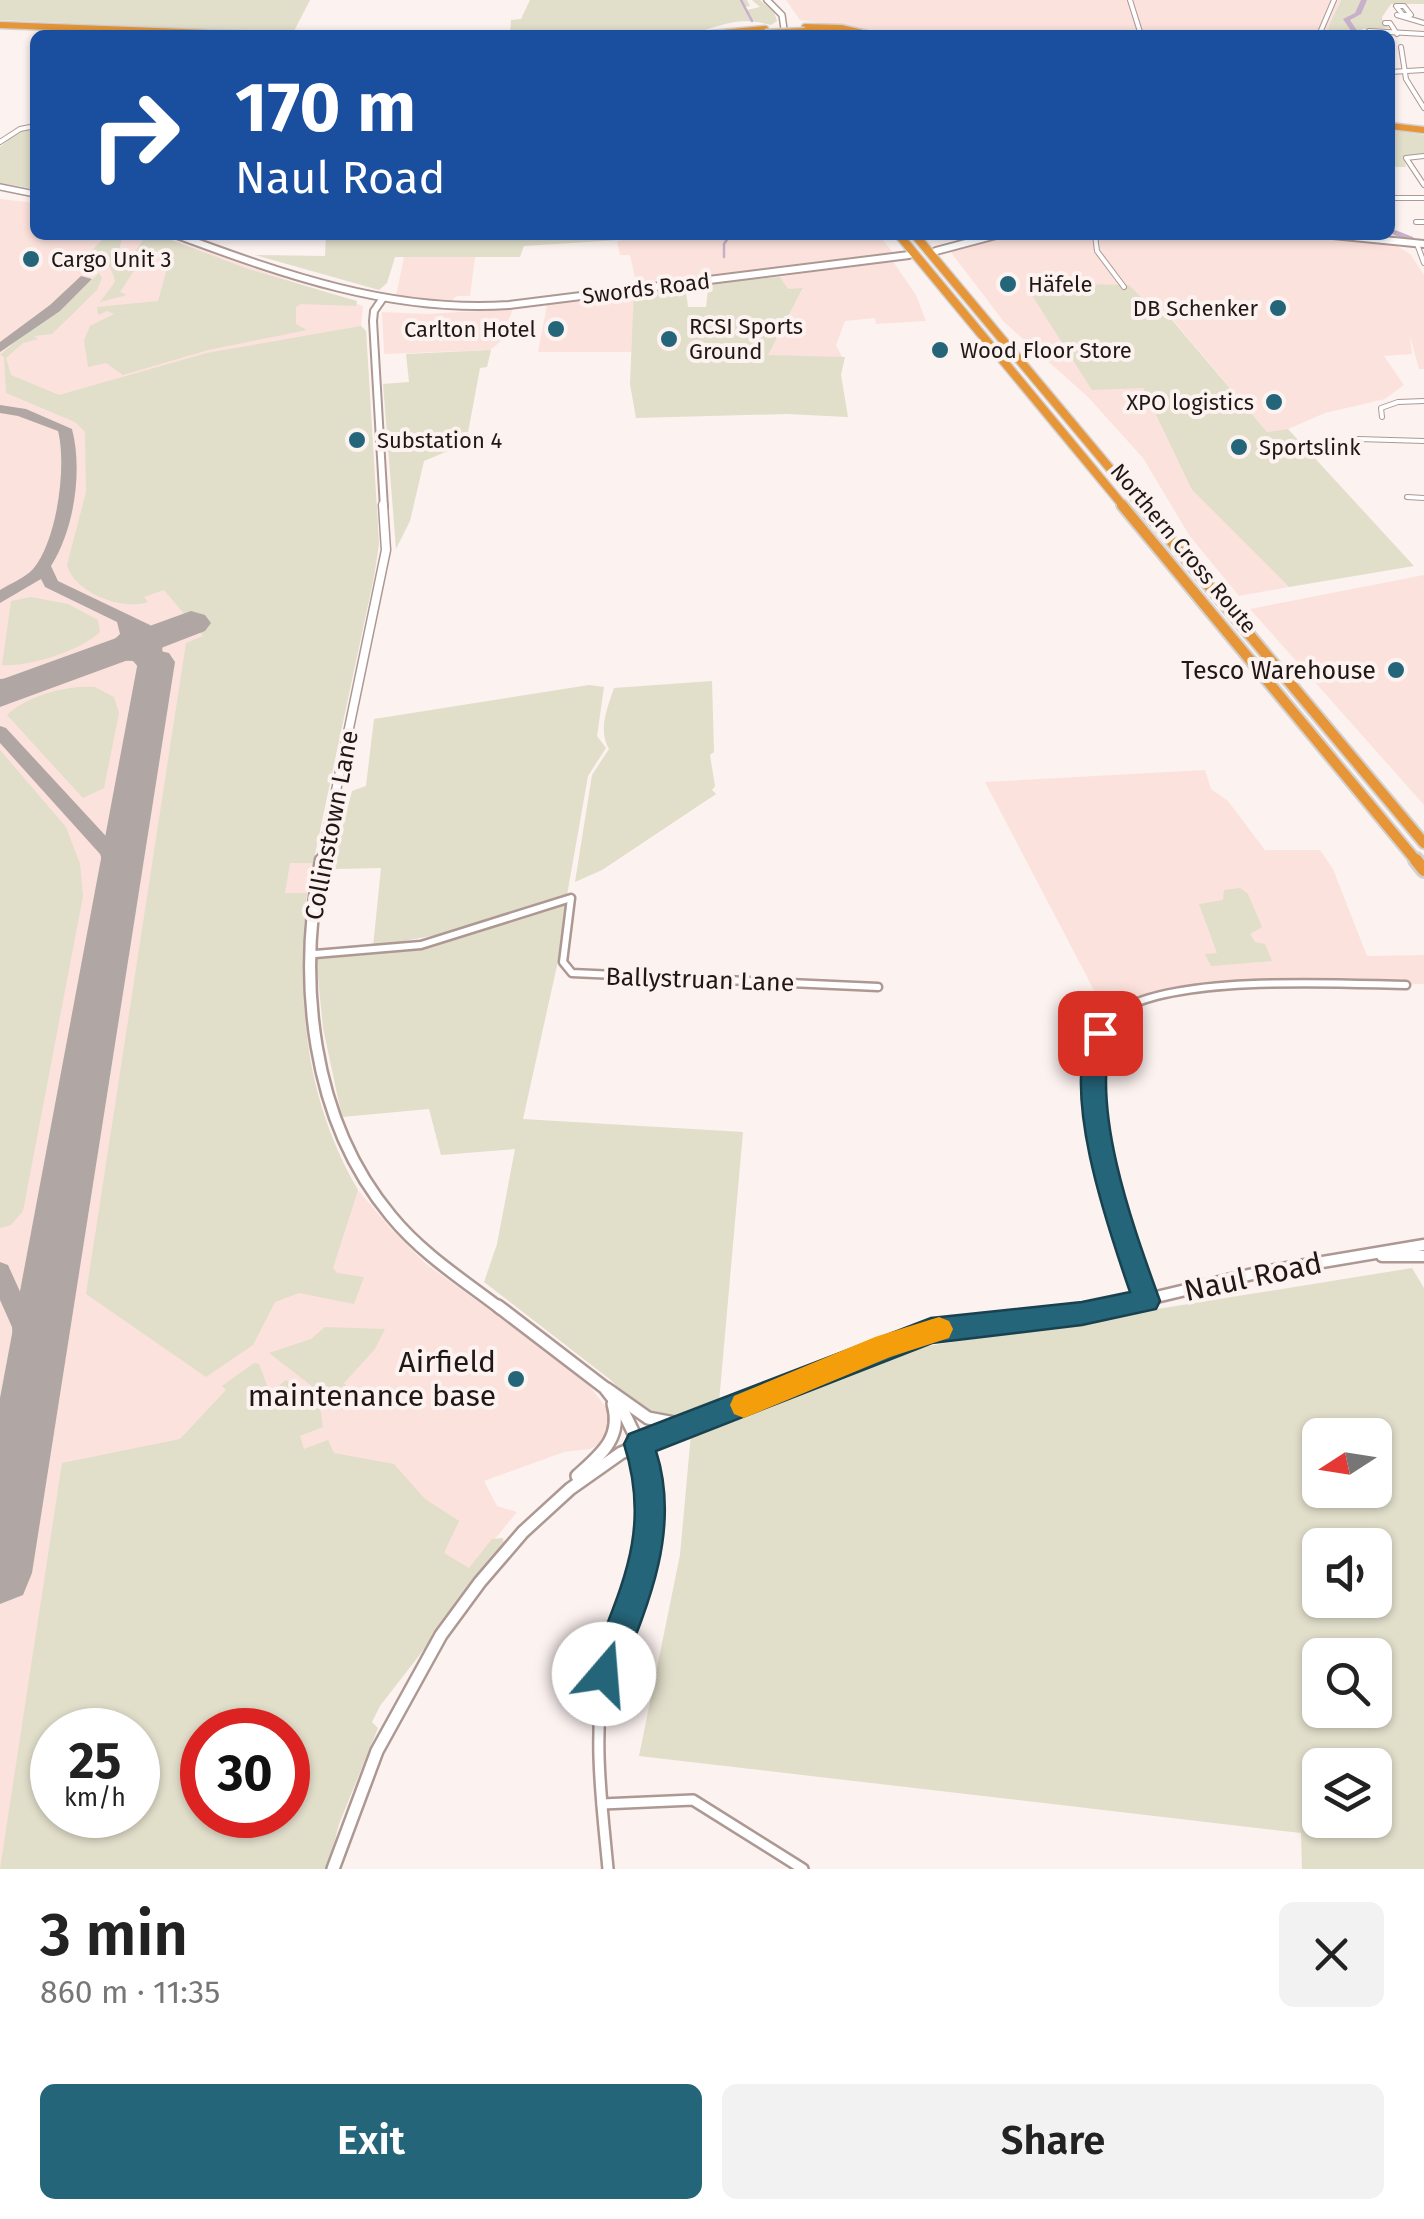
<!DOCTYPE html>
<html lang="en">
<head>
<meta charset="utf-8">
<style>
  :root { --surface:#fff; --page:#f2f2f2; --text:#222; --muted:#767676; --accent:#25657a }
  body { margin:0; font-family:"Fira Sans",sans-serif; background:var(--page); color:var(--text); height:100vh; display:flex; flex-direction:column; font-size:38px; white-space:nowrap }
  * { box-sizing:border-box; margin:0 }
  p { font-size:32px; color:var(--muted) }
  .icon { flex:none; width:55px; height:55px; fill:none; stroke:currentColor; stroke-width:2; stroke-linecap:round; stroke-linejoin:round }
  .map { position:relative; height:1869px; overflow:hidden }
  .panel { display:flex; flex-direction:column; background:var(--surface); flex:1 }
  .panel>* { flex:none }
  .banner { position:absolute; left:30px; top:30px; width:1365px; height:210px; border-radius:15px; box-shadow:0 2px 8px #0004; background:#1a4fa0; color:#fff; overflow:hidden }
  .needle { width:65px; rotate:258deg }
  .fabs { position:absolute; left:1302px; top:1418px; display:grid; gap:20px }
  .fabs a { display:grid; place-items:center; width:90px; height:90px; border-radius:15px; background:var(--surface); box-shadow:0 2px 8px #0004; font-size:50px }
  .speed { position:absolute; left:30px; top:1708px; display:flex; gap:20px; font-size:50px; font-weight:700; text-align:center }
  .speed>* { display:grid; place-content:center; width:130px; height:130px; border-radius:50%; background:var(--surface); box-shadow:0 2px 8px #0004; line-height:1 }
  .speed small { font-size:25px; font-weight:400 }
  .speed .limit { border:15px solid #d22; background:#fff; color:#111 }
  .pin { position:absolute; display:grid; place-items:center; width:85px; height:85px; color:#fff; margin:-42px; border-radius:20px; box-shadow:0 5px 15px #0006 }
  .me { position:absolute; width:110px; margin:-55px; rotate:18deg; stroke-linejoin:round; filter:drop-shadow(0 0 8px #0008) }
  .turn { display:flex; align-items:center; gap:35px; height:210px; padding:0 40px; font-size:45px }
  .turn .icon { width:130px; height:130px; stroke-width:2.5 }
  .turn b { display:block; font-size:70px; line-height:85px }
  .round { display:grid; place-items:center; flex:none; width:105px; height:105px; border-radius:15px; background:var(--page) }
  .head { display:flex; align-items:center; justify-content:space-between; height:170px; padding:0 40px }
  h1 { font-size:60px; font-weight:600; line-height:75px }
  .button { display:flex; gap:20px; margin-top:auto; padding:20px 40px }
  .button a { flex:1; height:115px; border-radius:15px; background:var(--accent); color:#fff; font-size:40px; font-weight:600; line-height:115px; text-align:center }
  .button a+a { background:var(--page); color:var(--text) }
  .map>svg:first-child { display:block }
  .built { fill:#fce2dd; fill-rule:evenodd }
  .green { fill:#e1deca; fill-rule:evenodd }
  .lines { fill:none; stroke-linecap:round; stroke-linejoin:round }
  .stream { stroke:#c8b0ca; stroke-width:2.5 }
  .river { fill:#c8b0ca; fill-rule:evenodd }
  .taxiway { fill:#b0a7a5; fill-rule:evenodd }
  .runway { fill:#b0a7a5; fill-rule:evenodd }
  .street-far2-casing { stroke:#ae9893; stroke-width:6 }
  .street-far1-casing { stroke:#ae9893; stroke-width:11 }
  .street-casing { stroke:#ae9893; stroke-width:14 }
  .secondary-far4-casing { stroke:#ae9893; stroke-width:8 }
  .secondary-far3-casing { stroke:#ae9893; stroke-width:10 }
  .secondary-far2-casing { stroke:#ae9893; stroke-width:11 }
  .secondary-far1-casing { stroke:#ae9893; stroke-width:15 }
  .secondary-casing { stroke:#ae9893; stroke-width:16 }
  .highway-far3-casing { stroke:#d2d1d0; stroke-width:9 }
  .highway-far2-casing { stroke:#d2d1d0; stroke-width:11 }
  .highway-far1-casing { stroke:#d2d1d0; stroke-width:14 }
  .highway-casing { stroke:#d2d1d0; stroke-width:18 }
  .street-far2 { stroke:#fff; stroke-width:4 }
  .street-far1 { stroke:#fff; stroke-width:6 }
  .street { stroke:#fff; stroke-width:9 }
  .secondary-far4 { stroke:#fff; stroke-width:5 }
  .secondary-far3 { stroke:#fff; stroke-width:6 }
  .secondary-far2 { stroke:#fff; stroke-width:8 }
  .secondary-far1 { stroke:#fff; stroke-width:10 }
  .secondary { stroke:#fff; stroke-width:11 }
  .highway-far3 { stroke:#e69639; stroke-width:6 }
  .highway-far2 { stroke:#e69639; stroke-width:8 }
  .highway-far1 { stroke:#e69639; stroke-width:10 }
  .highway { stroke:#e69639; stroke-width:12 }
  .highway-bridge-casing { stroke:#d2d1d0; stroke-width:9; stroke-linecap:butt }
  .highway-bridge { stroke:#e69639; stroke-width:6 }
  .route { fill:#25657a; stroke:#18424f; stroke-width:2.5 }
  .slow { fill:#f59e0b }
  .poi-dot { fill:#25657a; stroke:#fcf2f0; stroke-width:4 }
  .labels { text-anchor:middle; stroke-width:8; stroke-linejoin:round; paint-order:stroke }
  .far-poi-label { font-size:22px; fill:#201816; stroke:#fcf2f0; text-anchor:start }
  .far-street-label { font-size:22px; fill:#201816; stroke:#fcf2f0 }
  .poi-label { font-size:25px; fill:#201816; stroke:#fcf2f0; text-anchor:end }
  .street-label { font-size:25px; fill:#201816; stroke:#fcf2f0 }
  .near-street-label { font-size:30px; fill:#201816; stroke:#fcf2f0 }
  .near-poi-label { font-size:30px; fill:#201816; stroke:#fcf2f0; text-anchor:end }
</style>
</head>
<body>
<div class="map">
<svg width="1424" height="1869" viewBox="0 0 1424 1869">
  <rect width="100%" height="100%" fill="#fcf2f0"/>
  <g class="built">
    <path d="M786,0H1341L1329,24V35H899L800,20Z"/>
    <path d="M0,199L35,203V235H158L363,306L361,326L366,331L379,544L307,893L301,954L310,1067L322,1117L336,1152L358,1190L391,1229L426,1264L583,1378L609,1411L608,1436L601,1443L590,1449L564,1452L484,1481L497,1506L517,1512L390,1667L337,1825L333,1869H0ZM52,1730H138V1815H52ZM202,1730H288V1815H202Z"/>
    <path d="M649,235H879L894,254L767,272L636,282L630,255H620L617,241Z"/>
    <path d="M1007,235H1313L1397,246L1410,254L1424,275V369H1419L1410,336L1412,354L1384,356L1404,385L1385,399L1325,413L1288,429L1267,432L1162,307L1152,308L1129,286L1083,284L1029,290L1060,338L1143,388L1192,490L1289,587L1239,596L1189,535L1143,458L1088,397L1004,322L950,251Z"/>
    <path d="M404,257H475L470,296H457L451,301L396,296Z"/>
    <path d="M892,260L916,295L926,321L876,324L875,318L845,321L836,345L842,357L767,356L803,289L788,290L780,277Z"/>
    <path d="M634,289V352H538L547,305Z"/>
    <path d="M513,309L500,342L490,350L384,354L382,312L426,314Z"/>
    <path d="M1424,575V805L1250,609Z"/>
    <path d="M1205,770L1211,789L1228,801L1265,850H1320L1333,869L1367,956L1424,955V984L1196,989L1123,1007L1096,994L985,782Z"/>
  </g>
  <g class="green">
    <path d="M0,0H310L293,33L0,20Z"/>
    <path d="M530,0H747L750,6L745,7L747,10L760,7L752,0H760L774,12L777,21L771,25C730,14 717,31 681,35C628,42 565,35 510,35L511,20L521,19Z"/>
    <path d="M1341,0H1424V4H1391L1382,17L1383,24L1390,28L1362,29L1363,35H1328L1329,25Z"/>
    <path d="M35,129V189L0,183V147L20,130Z"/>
    <path d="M1390,130L1424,135V155L1404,157L1406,167H1390Z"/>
    <path d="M107,235H123L118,253L135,252L146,235H158L248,269L357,301L356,306L301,304L296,307V324L307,330L208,350L123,375L106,363L88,367L84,340L90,326L114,314L107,311L98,315L97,307L158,301L170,258L166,250L143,257L120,292L127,295L100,302L115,282C113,267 102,256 88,254Z"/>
    <path d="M326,235H649L650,238L524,246L520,257H395L387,283L379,290L255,255L325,256Z"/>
    <path d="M99,273L102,278L97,290L52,334L34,336L38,339L23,343L6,358L11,375L59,395L207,353L361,326L366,331L379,544L374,577L313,863H290L285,893H307C296,997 304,1097 358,1190L333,1268L337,1273L364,1277L354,1304L299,1293L275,1302L253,1345L206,1377L86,1294L186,643L203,636L164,590L144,597L148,602C123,611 74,593 67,565L86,492L85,432L75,422L6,393L4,357L0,355L29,330L60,311Z"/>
    <path d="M780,277L788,289L803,288L768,355L845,357L841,375L848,417L787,414L636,418L630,384L634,289L685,284L688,307H706L709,282Z"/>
    <path d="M1083,284L1129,285L1152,308L1161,307L1267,432L1288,429L1414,566L1289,587L1192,490L1143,388L1092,390L1028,289Z"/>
    <path d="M491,350L487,367L480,368L467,438L460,446L424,461L410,521L396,549L383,384L409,382L406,354Z"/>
    <path d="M31,597L68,604L98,620L100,632C80,651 29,667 2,665L11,601Z"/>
    <path d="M712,681L714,752L710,755L715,786L712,790L716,794L602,870L575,882L592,775L609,749C598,730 607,709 614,688Z"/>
    <path d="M589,685L604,687L597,736L606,748L588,776L567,895L462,930L373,947L381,868L335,869L336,852L352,791L366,786L374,719Z"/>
    <path d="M95,687L114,697L119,713L104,788L83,798L7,715C27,696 66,685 95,687Z"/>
    <path d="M0,750L66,827L80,864L83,896L23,1211L11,1225L0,1228Z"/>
    <path d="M1240,888L1248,894L1262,927L1250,934L1255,942L1265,944L1272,961L1211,966L1205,954L1217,953L1199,904L1223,900L1224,890Z"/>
    <path d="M559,904L570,907L523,1119L743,1132L719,1402L674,1418L645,1417L612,1381L484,1282L497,1244L515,1149L441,1155L429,1109L342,1117L323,1028L316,957L432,944Z"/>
    <path d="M1412,1268L1424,1288V1869H1302L1301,1833L639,1756L680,1555L691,1434L922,1347ZM1375,1435V1490H1320V1435ZM1375,1545V1600H1320V1545ZM1375,1655V1710H1320V1655ZM1375,1765V1820H1320V1765Z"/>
    <path d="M325,1327L385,1329L375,1349L344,1383L355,1396L343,1410L269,1353L311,1339Z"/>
    <path d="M254,1363L259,1364L270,1393L286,1380L320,1408L323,1427L300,1436L304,1449L328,1440L334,1453L394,1464L425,1499L459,1521L444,1553L469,1568L492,1539L503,1538L504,1546L380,1706L372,1722L378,1728L339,1824L327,1869H0L62,1463L180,1439L226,1390L222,1386ZM52,1730H138V1815H52ZM202,1730H288V1815H202Z"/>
  </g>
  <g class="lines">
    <g class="stream">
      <path d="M741,0L752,21"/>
      <path d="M724,257V244L730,235"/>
    </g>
    <g class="river">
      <path d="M1361,0H1367L1361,14L1350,20L1360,35H1354L1343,19L1355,13Z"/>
      <path d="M1390,228L1413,237L1414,239L1407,241L1390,233Z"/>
    </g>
    <g class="taxiway">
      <path d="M81,276L92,279L60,311L0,352V342L50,305Z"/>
      <path d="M0,405L26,409L72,429C83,471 74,530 51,566L58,581L150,625L162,642L163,662L158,667L162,673L159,677H147L133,661L111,660L55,680L0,689V679C40,677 91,664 120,634L117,622L45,587L41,579L0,603V590C11,583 25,578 33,569C57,541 67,466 58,431L18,416L0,413ZM136,632L146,642V655L123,649Z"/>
      <path d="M0,726L6,728L116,847L126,872L122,897H108L105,892L106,872L100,854L0,743Z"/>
      <path d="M0,1262L8,1265L36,1327L44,1389L40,1397L31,1400L22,1397L18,1389L12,1327L0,1300Z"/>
      <path d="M22,1432L31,1436L35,1444L9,1504L0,1507V1465L13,1436Z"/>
    </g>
    <path class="runway" d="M191,611L205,615L211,623L205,631L156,650L169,653L175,662L32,1573L23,1595L0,1604V1398L139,656L0,707V680Z"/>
    <defs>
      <g id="street-far2">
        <path d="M1130,0L1141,35"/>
        <path d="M1396,6H1404L1411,15H1403Z"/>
        <path d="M1397,15L1424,23"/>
        <path d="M1385,23H1390L1397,34"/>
        <path d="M1369,31L1424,34"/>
        <path d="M1319,35L1334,0"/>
        <path d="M1401,47L1406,79L1424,108"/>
        <path d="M1390,72L1424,70"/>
        <path d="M0,142L20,129L35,126"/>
        <path d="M1424,156L1406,158L1424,185"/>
        <path d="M1390,198H1424"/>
        <path d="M1416,222H1424"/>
        <path d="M1095,235L1097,251L1124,287"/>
        <path d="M1417,244L1424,263"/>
        <path d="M1382,417L1381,408L1398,402L1424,401"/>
        <path d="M1358,439L1424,441"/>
        <path d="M1407,497L1424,498"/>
      </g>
      <g id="street-far1">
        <path d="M315,954L421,945L571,898L563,962L572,973L878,987"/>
        <path d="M1146,1300C1121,1243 1107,1185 1099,1124C1095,1092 1083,1047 1108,1020C1153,972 1340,984 1406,985"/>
      </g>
      <g id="street">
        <path d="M602,1804L693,1800L803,1869"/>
        <path d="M608,1869C602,1805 593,1740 604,1676C609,1648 622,1623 633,1596C653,1546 653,1497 639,1445"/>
      </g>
      <g id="secondary-far4">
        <path d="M767,0L782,15L784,29L780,35"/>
        <path d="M0,187L35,194"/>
      </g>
      <g id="secondary-far3">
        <path d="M177,235C285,275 392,313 509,305L909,255"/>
        <path d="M1333,235L1424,244"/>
        <path d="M936,251L996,235"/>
        <path d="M383,298L374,311L373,321L384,508"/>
      </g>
      <path id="secondary-far2" d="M321,863L386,550L383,505"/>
      <g id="secondary-far1">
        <path d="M321,860C297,979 310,1119 391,1216C421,1253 463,1280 501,1309"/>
        <path d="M1382,1256H1424"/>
        <path d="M1106,1309L1257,1273L1424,1245"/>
      </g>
      <g id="secondary">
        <path d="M498,1306L605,1388L623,1411L639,1444"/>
        <path d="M607,1389L648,1418L680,1424"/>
        <path d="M577,1476C600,1455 623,1438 613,1404"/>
        <path d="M333,1869L377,1751L441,1635L480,1582L523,1532L570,1489L621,1453L931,1330L1124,1306"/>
      </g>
      <g id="highway-far3">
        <path d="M0,25L263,35"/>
        <path d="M805,27L841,28L871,35"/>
        <path d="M702,35L765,29"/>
        <path d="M1390,126L1424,130"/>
      </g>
      <g id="highway-far2">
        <path d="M899,235L1125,508"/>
        <path d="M915,235L1143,508"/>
      </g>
      <g id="highway-far1">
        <path d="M1122,505L1418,863"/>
        <path d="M1141,505L1424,843"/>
      </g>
      <path id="highway" d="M1416,860L1424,870"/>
    </defs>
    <use href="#street-far2" class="street-far2-casing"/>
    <use href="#street-far1" class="street-far1-casing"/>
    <use href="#street" class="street-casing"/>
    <use href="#secondary-far4" class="secondary-far4-casing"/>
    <use href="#secondary-far3" class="secondary-far3-casing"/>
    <use href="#secondary-far2" class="secondary-far2-casing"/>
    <use href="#secondary-far1" class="secondary-far1-casing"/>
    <use href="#secondary" class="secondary-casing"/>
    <use href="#highway-far3" class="highway-far3-casing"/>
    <use href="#highway-far2" class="highway-far2-casing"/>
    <use href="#highway-far1" class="highway-far1-casing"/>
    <use href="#highway" class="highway-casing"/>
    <use href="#street-far2" class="street-far2"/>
    <use href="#street-far1" class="street-far1"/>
    <use href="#street" class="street"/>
    <use href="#secondary-far4" class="secondary-far4"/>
    <use href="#secondary-far3" class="secondary-far3"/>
    <use href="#secondary-far2" class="secondary-far2"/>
    <use href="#secondary-far1" class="secondary-far1"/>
    <use href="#secondary" class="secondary"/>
    <use href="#highway-far3" class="highway-far3"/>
    <use href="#highway-far2" class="highway-far2"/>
    <use href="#highway-far1" class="highway-far1"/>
    <use href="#highway" class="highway"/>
    <defs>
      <path id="highway-bridge" d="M765,33L805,31"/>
    </defs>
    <use href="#highway-bridge" class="highway-bridge-casing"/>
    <use href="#highway-bridge" class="highway-bridge"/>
  </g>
  <path class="route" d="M1100,1024L1109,1027L1112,1033C1090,1111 1133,1226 1160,1301L1156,1309L1082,1325L932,1343L656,1451C682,1532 646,1611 615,1686L604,1691L592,1686L588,1674C618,1591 653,1535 624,1444L629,1434L931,1318L1082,1302L1130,1292C1108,1228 1059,1089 1092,1027Z"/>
  <path class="slow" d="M939,1317L949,1321L953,1329L949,1338L890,1357L744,1418L734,1414L730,1405L734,1396L875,1337Z"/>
  <g class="poi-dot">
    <circle cx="31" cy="259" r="10"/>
    <circle cx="1008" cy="284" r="10"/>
    <circle cx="1278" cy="308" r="10"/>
    <circle cx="556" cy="329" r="10"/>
    <circle cx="669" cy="339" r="10"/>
    <circle cx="940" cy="350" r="10"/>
    <circle cx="1274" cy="402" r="10"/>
    <circle cx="357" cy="440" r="10"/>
    <circle cx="1239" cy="447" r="10"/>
    <circle cx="1396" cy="670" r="10"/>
    <circle cx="516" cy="1379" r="10"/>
  </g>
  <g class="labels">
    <g class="far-poi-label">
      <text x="51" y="267">Cargo Unit 3</text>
      <text x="1028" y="292">Häfele</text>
      <text x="1258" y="316" text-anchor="end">DB Schenker</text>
      <text x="689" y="334">RCSI Sports<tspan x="689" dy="25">Ground</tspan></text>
      <text x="536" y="337" text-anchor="end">Carlton Hotel</text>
      <text x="960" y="358">Wood Floor Store</text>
      <text x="1254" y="410" text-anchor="end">XPO logistics</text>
      <text x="377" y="448">Substation 4</text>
      <text x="1259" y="455">Sportslink</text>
    </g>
    <g class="far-street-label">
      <text transform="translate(646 288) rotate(-7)" y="8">Swords Road</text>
      <text transform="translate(1184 548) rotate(50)" y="8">Northern Cross Route</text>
    </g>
    <g class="poi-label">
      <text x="1376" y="679">Tesco Warehouse</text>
    </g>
    <g class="street-label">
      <text transform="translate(331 825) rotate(-79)" y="9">Collinstown Lane</text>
      <text transform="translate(700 979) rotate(2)" y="9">Ballystruan Lane</text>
    </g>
    <g class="near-street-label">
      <text transform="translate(1253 1277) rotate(-12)" y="10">Naul Road</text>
    </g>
    <g class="near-poi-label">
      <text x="496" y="1372">Airfield<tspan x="496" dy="34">maintenance base</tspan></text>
    </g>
  </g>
</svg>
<div class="fabs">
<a><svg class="needle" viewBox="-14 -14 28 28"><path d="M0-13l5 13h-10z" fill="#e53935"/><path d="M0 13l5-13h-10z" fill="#767676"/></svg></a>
<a><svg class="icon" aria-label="sound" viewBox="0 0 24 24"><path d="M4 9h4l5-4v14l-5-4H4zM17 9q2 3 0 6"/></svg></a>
<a><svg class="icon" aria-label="search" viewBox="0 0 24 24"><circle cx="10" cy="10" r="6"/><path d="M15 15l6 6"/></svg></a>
<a><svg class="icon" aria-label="layers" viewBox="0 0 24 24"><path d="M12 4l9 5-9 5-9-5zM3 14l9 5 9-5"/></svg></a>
</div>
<div class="speed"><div>25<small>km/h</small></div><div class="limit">30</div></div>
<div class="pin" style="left:1100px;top:1033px;background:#d93025"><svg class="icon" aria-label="arrive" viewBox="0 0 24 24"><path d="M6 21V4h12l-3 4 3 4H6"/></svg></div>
<svg class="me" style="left:604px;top:1674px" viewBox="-20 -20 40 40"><circle r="19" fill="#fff"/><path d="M0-13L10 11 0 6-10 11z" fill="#25657a"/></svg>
<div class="banner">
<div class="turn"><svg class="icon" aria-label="right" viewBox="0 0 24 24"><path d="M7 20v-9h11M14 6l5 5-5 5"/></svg><div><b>170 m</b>Naul Road</div></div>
</div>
</div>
<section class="panel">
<div class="head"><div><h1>3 min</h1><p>860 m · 11:35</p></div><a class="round"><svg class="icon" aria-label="close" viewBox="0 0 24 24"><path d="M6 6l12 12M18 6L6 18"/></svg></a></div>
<div class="button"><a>Exit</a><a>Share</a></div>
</section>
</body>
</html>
